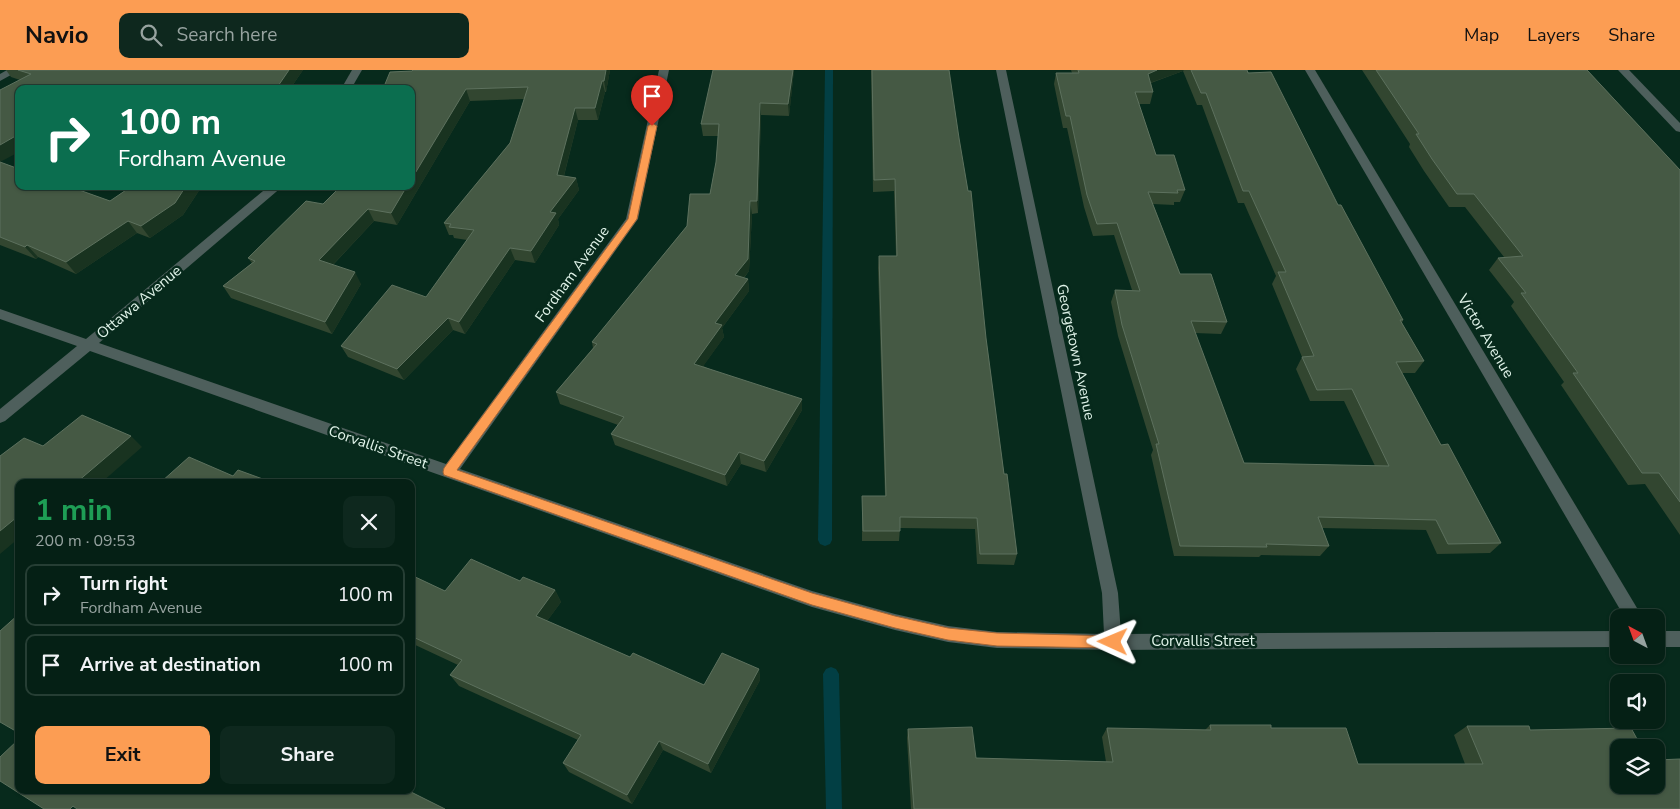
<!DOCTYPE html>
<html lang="en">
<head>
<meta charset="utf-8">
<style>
  :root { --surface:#052015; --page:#0e281e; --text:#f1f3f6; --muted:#97a3a0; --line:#263e34; --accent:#fc9d53 }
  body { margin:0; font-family:"Nunito Sans",sans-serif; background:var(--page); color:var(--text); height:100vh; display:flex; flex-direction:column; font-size:19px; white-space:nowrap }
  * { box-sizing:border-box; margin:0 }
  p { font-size:16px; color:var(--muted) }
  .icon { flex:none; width:28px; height:28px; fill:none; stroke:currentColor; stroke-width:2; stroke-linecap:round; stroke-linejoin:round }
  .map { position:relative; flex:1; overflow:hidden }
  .drawer { position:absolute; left:15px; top:409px; width:400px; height:315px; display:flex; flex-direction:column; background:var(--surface); border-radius:10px; box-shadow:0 1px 4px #0004,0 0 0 1px var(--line) }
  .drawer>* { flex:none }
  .guide { position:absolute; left:15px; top:15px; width:400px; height:105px; border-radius:10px; box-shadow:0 1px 4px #0004,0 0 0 1px var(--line); background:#0b6e4f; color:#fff; overflow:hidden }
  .needle { width:32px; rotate:319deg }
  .controls { position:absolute; left:1610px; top:539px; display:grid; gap:10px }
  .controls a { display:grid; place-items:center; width:55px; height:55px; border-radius:10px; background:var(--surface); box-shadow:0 1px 4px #0004,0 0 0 1px var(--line); font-size:25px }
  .pin { position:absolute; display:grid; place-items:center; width:42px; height:42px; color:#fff; margin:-51px -21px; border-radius:50% 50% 50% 0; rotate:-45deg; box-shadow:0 0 5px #0007 }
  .pin .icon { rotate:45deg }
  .me { position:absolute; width:55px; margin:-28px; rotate:271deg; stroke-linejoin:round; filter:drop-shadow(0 0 4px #0008) }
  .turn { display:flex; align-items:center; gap:18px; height:105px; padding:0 20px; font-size:22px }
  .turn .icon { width:65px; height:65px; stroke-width:2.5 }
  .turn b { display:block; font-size:35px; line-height:42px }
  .round { display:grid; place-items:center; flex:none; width:52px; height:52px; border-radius:10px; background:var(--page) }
  .head { display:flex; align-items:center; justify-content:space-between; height:85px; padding:0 20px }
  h1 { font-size:30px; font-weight:700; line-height:38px; color:#1e9e55 }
  .action { display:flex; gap:10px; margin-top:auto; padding:10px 20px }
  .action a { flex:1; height:58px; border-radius:10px; background:var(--accent); color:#111; font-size:20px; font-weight:700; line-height:58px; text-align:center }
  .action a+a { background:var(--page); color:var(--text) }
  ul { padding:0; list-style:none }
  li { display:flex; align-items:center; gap:15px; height:62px; margin:0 10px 8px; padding:0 10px; border:2px solid var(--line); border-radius:10px }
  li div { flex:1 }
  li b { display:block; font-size:19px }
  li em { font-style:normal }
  header { display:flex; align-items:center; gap:30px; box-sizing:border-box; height:70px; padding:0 25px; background:var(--accent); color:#111 }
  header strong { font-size:24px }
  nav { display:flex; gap:28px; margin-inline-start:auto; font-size:18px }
  .search { width:350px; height:45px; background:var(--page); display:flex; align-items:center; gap:12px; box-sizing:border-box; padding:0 18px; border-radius:10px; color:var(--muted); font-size:19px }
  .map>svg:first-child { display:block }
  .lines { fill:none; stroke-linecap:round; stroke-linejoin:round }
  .stream { fill:#023f44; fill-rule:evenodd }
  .minor { fill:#4e5f5c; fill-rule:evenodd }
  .wall { fill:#324630; fill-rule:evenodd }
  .shaded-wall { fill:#193320 }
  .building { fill:#455944; stroke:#5d715e }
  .route { fill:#fc9d53; stroke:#a46636 }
  .labels { text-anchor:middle; stroke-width:5; stroke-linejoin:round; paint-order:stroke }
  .street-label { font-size:15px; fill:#e0f3e9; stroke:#072a1c }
</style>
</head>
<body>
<header>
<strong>Navio</strong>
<div class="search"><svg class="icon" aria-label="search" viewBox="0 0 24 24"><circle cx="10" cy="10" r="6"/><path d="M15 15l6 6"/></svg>Search here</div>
<nav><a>Map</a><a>Layers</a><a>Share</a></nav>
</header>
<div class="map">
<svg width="1680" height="739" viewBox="0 0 1680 739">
  <rect width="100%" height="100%" fill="#072a1c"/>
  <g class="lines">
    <g class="stream">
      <path d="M825,0H833L832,470L830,474L825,476L820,474L818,470Z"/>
      <path d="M831,597L836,599L839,604L842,739H826L823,604L826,599Z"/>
    </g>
    <g class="minor">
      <path d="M7,0H20L0,11V4Z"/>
      <path d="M352,0H362L351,19H341Z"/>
      <path d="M659,0H669L638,149L460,399L812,521L895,544L948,556L997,562L1104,564L1102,523L996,0H1006L1118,523L1121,564L1619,561V577L1113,580L997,578L948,572L895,560L812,537L90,281L5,351L0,353V339L77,276L0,249V239L86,269L269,116H283L99,273L446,394L626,149Z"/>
      <path d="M1305,0H1315L1643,548H1625Z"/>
      <path d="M1618,0H1629L1680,53V62L1676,61Z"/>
      <rect x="1656" y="561" width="24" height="16"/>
    </g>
  </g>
  <g class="wall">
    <path d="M6,0H303L290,19H19L20,10L11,7Z"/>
    <path d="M413,0H610L606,22H605L598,50H578L564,106L576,108L579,120L558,149L559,155L535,193L515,190L465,264L453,260L404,310L348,287L341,276L426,227L467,170L454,168L453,165H449L444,153L510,73L524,29L470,31L397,155L374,151L333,195L361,214L332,264L231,228L223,216L252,193L248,188L323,134L411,116L412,1Z"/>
    <path d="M794,0L789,46L761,45L758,143L752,144L749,201L744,208L748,209L749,221L722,258L724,267L703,296L802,340L766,402L741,394L727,416L615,375L611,364L618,355L560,334L556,322L593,278L592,272L687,156L710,124L716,92L718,66H703L701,54Z"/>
    <path d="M871,0H949L1004,404L1017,484L1014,495L977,494L975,459L900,458L899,471H862V426H885L878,198L879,186H896L894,121L873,122Z"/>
    <path d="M1071,0H1247L1338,135L1403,250L1402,253L1424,291L1415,303H1402L1441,375L1501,473L1490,483L1437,484L1426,460L1322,458L1329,476L1320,486L1261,485L1259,487L1174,486L1151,385L1153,380L1118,266L1111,232L1115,220H1132L1114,165L1093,166L1084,137L1067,58H1063L1054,14L1056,3H1072ZM1183,1L1197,35H1202L1238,133H1244L1276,206L1272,214L1302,287L1296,299L1310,331H1344L1375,396L1244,393L1195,263L1221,264L1227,252L1180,204L1153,134L1174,135V132H1180L1185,120L1156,85L1139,34H1150L1153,22L1151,13Z"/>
    <path d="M1362,0H1587L1680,100V465L1645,414L1628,415L1561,315L1564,312L1511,236L1514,232L1489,200L1498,188L1504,187L1465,137H1449L1424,101L1409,77L1410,74Z"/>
    <path d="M0,92L110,131L132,116H202L183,145L150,168L137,163L76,204L38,187L36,189L0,175Z"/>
    <path d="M411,505L445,521L520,511L555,520L561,532L547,551L630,587L704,615L759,599L760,610L711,703L663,680L632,734L569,702L563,693L578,670L459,616L450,605L458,595L411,573Z"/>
    <path d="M1210,655L1271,658L1358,694H1465L1454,665L1467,656L1530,660L1619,715L1680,739H911L907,668L908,659L976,688L1106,692L1102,667L1107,658L1205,660Z"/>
  </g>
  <g class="shaded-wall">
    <path d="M289,0H303L290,19H276Z"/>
    <path d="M606,0H610L606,22L604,11Z"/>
    <path d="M793,0H794L789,46L788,34Z"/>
    <path d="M1157,0H1184L1183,1L1144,15L1148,4Z"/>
    <path d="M602,11L605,22L598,50L595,38Z"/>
    <path d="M466,19L470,31L397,155L391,143L407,116H411V110Z"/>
    <path d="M760,33L761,45L758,143L757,131Z"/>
    <path d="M575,38L578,50L561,117L557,105Z"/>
    <path d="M19,64V82L0,92V75Z"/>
    <path d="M576,108L579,120L558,149L559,155L535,193L531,181L550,142Z"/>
    <path d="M186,116H202L183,145L150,168L141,156Z"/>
    <path d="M750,131L752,144L749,201L736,217L735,205Z"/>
    <path d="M368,139L374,151L326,202L319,190Z"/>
    <path d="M128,151L137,163L76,204L66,192Z"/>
    <path d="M27,175L38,187L36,189L25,177Z"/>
    <path d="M510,178L515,190L465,264L459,252Z"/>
    <path d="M355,202L361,214L332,264L325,252Z"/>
    <path d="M748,209L749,221L722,258L724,267L697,305L694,294L715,253Z"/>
    <path d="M448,248L453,260L404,310L397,299Z"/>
    <path d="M802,329V340L766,402L764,391Z"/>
    <path d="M131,366L142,377L102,412H77Z"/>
    <path d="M739,382L741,394L727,416L725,405Z"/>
    <path d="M17,447L19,448V468L0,484V461Z"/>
    <path d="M555,520L561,532L542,558L536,546Z"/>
    <path d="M759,599L760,610L711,703L708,694Z"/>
    <path d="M659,671L663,680L632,734L627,725Z"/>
  </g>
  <g class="building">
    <path d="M18,0H289L276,19H19V64L0,75V20L31,4Z"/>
    <path d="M413,0H606L604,11H602L595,38H575L557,105L576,108L550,142L556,143L531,181L510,178L459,252L448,248L397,299L341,276L392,215L426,227L474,160L449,157L451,154L444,153L510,73L528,17L466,19L411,110V19H383L390,2L412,1Z"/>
    <path d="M713,0H793L788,34L760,33L757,131H750L748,189L735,205L748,209L715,253L722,255L694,294L802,329L764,391L739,382L725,405L611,364L624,347L556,322L597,274L592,272L687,156L690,124H710L716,92L719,54H701Z"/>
    <path d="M872,0H949L959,68L968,121H971L986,268L1004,404H1007L1017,484H980L977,448L900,447V461H863L862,426H886L879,186H897L895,109L874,110Z"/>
    <path d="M1078,0H1157L1148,4L1153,22H1135L1156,85H1174L1185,120H1177L1178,123L1148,122L1180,204H1211L1227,252L1191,251L1244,393L1389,396L1352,319L1317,320L1302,287L1314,286L1278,202H1286L1249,121H1243L1206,23H1201L1191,0H1247L1248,3L1271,2L1338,135H1341L1403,250H1400L1424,291L1396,292L1441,375L1448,374L1501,473L1448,474L1436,450L1318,447L1329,476L1266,474L1267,477L1180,476L1156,374H1159L1122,255L1115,220L1140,221L1117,153L1097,154L1087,125L1070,46H1066L1056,3H1079Z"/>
    <path d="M1376,0H1587L1680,100V432L1659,403H1642L1573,303H1578L1521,223H1526L1498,188L1523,186L1474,124H1457L1432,89L1416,64H1419Z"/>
    <path d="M0,92L19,99V116H68L110,131L132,116H186L175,133L141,156L128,151L66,192L27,175L25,177L0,167Z"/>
    <path d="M341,116H407L391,143L368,139L319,190L355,202L325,252L223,216L255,191L248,188L306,131L323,134Z"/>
    <path d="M82,345L131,366L77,412H19V447H17L0,461V386L24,368L43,376Z"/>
    <path d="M189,387L233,406L238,400L271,412H161Z"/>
    <path d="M471,489L520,511L523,507L555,520L536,546L630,587L633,583L704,615L722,583L759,599L708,694L659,671L627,725L563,693L581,665L450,605L462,590L411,566V505L445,521Z"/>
    <path d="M19,544V663L0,652V561Z"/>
    <path d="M1210,655H1271V658H1346L1358,694H1483L1467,656H1529L1530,660L1631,658L1642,678H1619V715H1656V690L1680,689V739H914L908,659L972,657L976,688L1113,692L1107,658L1211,660Z"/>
    <path d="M19,669V720H407L445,739H77L73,736L70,739H44L0,711V687Z"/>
  </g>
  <path class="route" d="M652,53L657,56L637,149L457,400L812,523L895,546L948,558L997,563L1113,566L1118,568L1120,572L1118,576L1113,578L997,576L948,570L895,558L812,535L444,405L443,402L444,398L628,149L648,56Z"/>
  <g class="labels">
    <g class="street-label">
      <text transform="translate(572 204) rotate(-54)" y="5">Fordham Avenue</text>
      <text transform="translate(139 232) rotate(-40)" y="5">Ottawa Avenue</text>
      <text transform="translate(1486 266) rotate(59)" y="5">Victor Avenue</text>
      <text transform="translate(1076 282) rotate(78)" y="5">Georgetown Avenue</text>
      <text transform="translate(378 377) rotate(19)" y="5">Corvallis Street</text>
      <text x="1203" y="576">Corvallis Street</text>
    </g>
  </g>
</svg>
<div class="controls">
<a><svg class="needle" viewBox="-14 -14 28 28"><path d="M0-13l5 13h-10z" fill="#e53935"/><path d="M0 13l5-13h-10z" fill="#97a3a0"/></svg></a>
<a><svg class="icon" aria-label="sound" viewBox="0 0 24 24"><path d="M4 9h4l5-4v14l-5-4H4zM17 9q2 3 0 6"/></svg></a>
<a><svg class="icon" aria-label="layers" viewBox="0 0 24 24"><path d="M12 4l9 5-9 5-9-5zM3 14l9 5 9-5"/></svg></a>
</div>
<div class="pin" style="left:652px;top:56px;background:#d93025"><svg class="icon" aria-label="arrive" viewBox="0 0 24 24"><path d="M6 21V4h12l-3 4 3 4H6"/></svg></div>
<svg class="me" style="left:1113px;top:572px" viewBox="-20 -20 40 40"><path d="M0-17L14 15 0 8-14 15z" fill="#fc9d53" stroke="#fff" stroke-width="4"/></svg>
<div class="guide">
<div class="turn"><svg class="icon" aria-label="right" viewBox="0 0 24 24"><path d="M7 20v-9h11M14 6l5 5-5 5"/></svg><div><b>100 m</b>Fordham Avenue</div></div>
</div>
<section class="drawer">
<div class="head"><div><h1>1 min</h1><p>200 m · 09:53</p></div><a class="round"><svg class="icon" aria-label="close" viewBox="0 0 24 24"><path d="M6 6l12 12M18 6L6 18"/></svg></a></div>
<ul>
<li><svg class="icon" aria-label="right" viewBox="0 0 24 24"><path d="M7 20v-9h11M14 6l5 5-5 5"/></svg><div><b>Turn right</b><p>Fordham Avenue</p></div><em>100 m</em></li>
<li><svg class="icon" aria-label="arrive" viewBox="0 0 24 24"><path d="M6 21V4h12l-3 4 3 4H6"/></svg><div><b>Arrive at destination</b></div><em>100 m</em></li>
</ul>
<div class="action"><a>Exit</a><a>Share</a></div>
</section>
</div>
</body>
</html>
